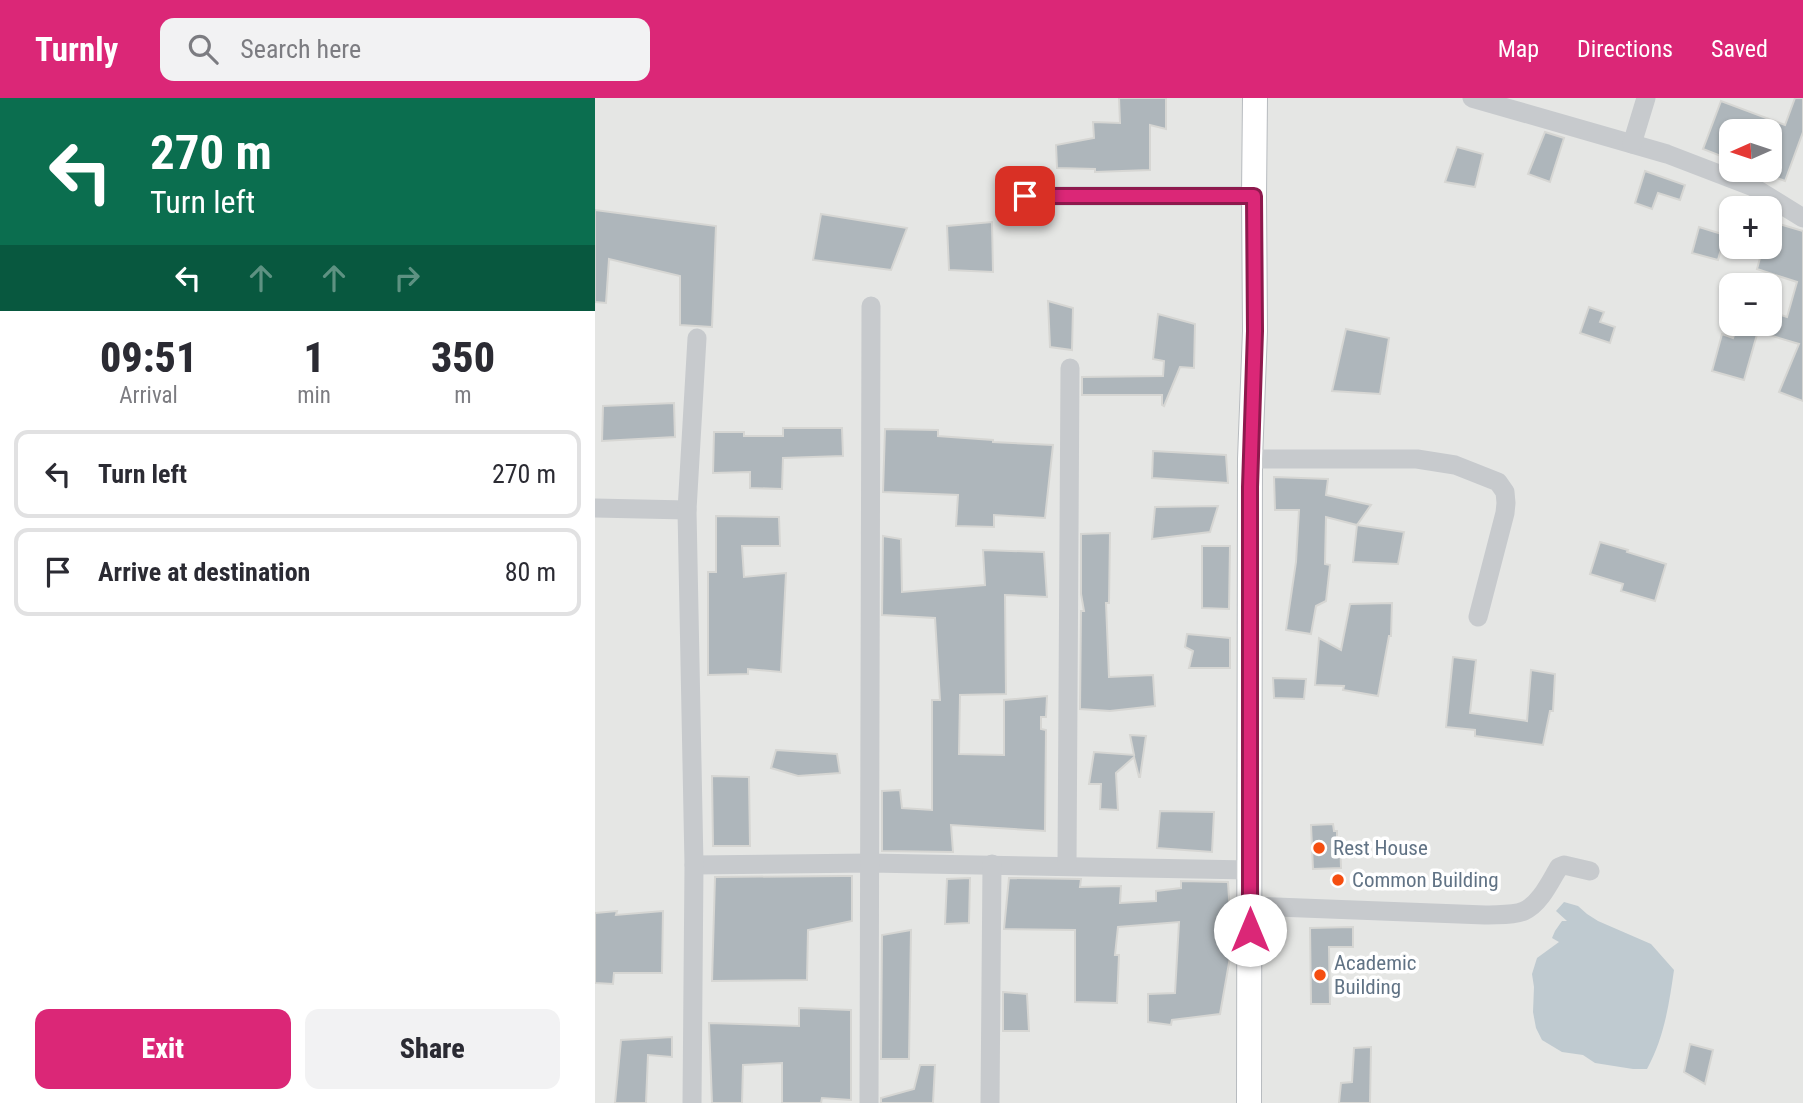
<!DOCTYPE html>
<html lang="en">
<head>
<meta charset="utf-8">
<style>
  :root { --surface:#fff; --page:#f2f2f3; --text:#2b2b33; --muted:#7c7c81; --line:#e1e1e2; --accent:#db2777 }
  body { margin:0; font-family:"Roboto Condensed",sans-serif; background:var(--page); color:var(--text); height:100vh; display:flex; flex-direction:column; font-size:26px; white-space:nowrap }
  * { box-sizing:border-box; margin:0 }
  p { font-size:23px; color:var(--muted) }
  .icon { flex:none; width:38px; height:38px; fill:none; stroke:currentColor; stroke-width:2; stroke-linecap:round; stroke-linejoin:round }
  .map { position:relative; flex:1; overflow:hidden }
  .sheet { display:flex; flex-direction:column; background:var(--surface); width:595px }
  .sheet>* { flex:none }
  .guide { background:#0b6e4f; color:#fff; overflow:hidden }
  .needle { width:46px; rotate:267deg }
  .buttons { position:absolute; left:1124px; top:21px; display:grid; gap:14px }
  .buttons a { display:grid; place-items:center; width:63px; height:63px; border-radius:14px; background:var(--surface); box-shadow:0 2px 5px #0004; font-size:35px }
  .pin { position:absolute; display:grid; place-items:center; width:60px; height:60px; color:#fff; margin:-30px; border-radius:14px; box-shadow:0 4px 10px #0006 }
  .me { position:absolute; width:77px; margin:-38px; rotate:0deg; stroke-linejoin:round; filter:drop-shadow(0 0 5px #0008) }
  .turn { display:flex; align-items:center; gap:24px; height:147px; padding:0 35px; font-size:32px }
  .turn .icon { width:91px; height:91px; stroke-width:2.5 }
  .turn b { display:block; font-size:49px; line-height:60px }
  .lanes { display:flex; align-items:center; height:66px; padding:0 35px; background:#0003; justify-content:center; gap:35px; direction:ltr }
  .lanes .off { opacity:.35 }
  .eta { display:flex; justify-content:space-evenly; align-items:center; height:119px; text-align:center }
  .eta b { font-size:42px; font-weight:800; line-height:49px }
  .action { display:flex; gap:14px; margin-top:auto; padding:14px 35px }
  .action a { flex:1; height:80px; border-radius:14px; background:var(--accent); color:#fff; font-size:28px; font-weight:800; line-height:80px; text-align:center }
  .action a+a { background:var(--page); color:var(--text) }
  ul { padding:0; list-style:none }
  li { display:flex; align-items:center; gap:21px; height:88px; margin:0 14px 10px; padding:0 21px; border:4px solid var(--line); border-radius:14px }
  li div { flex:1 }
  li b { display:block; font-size:26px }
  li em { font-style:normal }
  header { display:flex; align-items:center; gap:42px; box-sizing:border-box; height:98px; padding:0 35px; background:var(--accent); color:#fff }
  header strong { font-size:33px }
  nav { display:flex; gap:38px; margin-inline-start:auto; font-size:24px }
  .search { width:490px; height:63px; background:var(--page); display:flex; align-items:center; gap:18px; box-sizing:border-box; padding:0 24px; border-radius:14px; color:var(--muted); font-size:26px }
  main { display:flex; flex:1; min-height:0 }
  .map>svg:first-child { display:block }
  .built { fill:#e5e6e4; fill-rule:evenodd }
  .water { fill:#bfcad0 }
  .building { fill:#aeb6bb; stroke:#d6d6d3; stroke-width:2 }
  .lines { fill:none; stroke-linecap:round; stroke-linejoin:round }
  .major-casing { stroke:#b7bbbf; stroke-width:26 }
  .minor { stroke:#c7cacd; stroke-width:19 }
  .major { stroke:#fff; stroke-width:24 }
  .route-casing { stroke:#8e194d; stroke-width:18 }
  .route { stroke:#db2777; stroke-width:12 }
  .poi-dot { fill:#f54e10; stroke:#fff; stroke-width:2.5 }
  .labels { text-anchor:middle; stroke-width:7; stroke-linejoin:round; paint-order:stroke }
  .poi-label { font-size:21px; fill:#617385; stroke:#fff; text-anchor:start }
</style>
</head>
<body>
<header>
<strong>Turnly</strong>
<div class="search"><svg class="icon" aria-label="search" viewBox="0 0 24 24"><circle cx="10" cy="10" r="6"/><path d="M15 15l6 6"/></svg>Search here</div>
<nav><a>Map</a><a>Directions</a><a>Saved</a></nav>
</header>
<main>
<section class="sheet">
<div class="guide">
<div class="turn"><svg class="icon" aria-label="left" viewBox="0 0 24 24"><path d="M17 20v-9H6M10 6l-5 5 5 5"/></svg><div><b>270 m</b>Turn left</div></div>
<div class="lanes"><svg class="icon" aria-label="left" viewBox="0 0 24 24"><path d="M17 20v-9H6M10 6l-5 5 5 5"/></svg><svg class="icon off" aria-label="ahead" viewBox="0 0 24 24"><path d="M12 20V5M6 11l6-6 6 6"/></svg><svg class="icon off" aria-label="ahead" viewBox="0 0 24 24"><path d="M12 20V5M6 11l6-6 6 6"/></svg><svg class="icon off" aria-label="right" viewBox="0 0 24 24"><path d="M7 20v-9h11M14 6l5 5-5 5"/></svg></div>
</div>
<div class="eta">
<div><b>09:51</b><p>Arrival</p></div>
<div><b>1</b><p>min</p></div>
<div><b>350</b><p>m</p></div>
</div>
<ul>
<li><svg class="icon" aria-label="left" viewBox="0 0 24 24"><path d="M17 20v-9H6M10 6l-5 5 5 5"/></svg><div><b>Turn left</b></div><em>270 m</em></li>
<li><svg class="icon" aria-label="arrive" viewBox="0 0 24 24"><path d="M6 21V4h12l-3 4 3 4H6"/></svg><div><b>Arrive at destination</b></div><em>80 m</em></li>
</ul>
<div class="action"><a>Exit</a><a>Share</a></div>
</section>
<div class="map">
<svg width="1208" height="1005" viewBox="0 0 1208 1005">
  <rect width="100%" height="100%" fill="#f5f5f0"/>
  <path class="built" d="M0,0H1208V1005H0ZM1136,33H1174V72H1136ZM1136,110H1174V149H1136ZM1136,187H1174V226H1136Z"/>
  <path class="water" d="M969,804L983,808L992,816L1003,823L1056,846L1079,872C1074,907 1069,940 1052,971H1038L1000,965L988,957L967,954L947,942L941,930L938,914L939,889L937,876L942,860L964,844L957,840L960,833L967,823H972L961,813Z"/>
  <g class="building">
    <path d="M524,0H571V31L555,27V72L500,74V71L462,70L461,47L499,40L498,24L525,25Z"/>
    <path d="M1200,0H1208V34L1190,83L1174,77V33H1136V62L1108,51L1126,3L1190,27Z"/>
    <path d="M950,34L969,40L955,84L933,76Z"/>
    <path d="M862,49L888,56L880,89L850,84Z"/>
    <path d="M1050,73L1090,87L1085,102L1063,95L1057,111L1040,105Z"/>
    <path d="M0,112L121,128L117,229L85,227V178L14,161L11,205L0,204Z"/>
    <path d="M226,116L312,130L296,172L218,162Z"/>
    <path d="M1174,123L1208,133V303L1184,294L1204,246L1174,237V213L1192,219L1202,184L1162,171L1168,149H1174Z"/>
    <path d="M397,124L398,174L354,172L352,128Z"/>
    <path d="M1104,129L1130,137L1123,162L1097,155Z"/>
    <path d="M453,203L478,210L477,252L455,249Z"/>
    <path d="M994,209L1009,214L1005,224L1020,229L1015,245L985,235Z"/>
    <path d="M563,216L600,226L599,270L585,269L569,308L567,307V297H487V279L568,278L569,263L558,261Z"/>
    <path d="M1143,226H1165L1149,282L1117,273L1127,236L1138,240Z"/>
    <path d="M751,231L794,240L785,296L737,293Z"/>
    <path d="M79,305L80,339L7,343L8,308Z"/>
    <path d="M188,330H247L248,358L188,360L187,391L155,390V374L118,375L119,334H149V338H188Z"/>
    <path d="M290,331L343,332V338L398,342V344L458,347L450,420L399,417V429L361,428L363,397L288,394Z"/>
    <path d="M558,353L631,357L633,385L557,380Z"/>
    <path d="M679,379L733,381L731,397L776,407L762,427L731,419L730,466L735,467L731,503L721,508L716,536L691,532L701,464L704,412H680Z"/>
    <path d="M623,408L615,434L557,441L560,409Z"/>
    <path d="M121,418L184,419L185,448H147L149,479L191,475L186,574L153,571V576L113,577V474H121Z"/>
    <path d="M762,427L809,434L803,466L758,464Z"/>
    <path d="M515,435L514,505H511L514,579L558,577L560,608L515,613L485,611L486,513H489L486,496V436Z"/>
    <path d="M288,438L306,441L307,494L390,487L388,452L449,454L452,499L410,497L411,596L365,597L364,656L409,657V602L452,598L451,619H446V631L451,632L450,733L356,727L358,754L287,753V693L305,692L307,710L337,712V602H345L340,520L287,517Z"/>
    <path d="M1005,444L1033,452L1032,454L1071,466L1060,503L1026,493L1028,486L995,476Z"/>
    <path d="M607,448H635L634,511L607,510Z"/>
    <path d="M797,505L796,538H794L783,598L748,592L749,588L720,587L724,540L746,552L755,506Z"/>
    <path d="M592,536L635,540V570H594L598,553L590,549Z"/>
    <path d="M858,559L881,562L875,615L932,623L936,572L960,576L958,613H955L948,647L880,638V632L851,629Z"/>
    <path d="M678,580L711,581L709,601L679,600Z"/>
    <path d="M535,637L551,638L545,679H544L539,659L521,675L523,712L505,711L506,686H494L499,654L539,657Z"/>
    <path d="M181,652L242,656L245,675L203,678L176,670Z"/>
    <path d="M117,678L154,679L155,748H118Z"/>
    <path d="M565,713L619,714L617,754L562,750Z"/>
    <path d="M738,726L739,733H742V739H745L746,770L718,771L716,727Z"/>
    <path d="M248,778H257V823L213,832L212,882L117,883L120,779Z"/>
    <path d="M375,780L374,825L350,826L352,781Z"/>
    <path d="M414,780L486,781L485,789L526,788L525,805L561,803V793L586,790V783L633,784L637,848L625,916L577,922L576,927L553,924V896L580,895L584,824L523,829L520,857H524L522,905L480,904V832L409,831Z"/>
    <path d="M22,813L21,817L68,813L67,875H19L18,886L0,885V815Z"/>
    <path d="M758,829V849H734L735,906H716L715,830Z"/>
    <path d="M316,832L314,961H286L287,837Z"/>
    <path d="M408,894L432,896L434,933H408Z"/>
    <path d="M204,910L256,912V1002L227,1000L226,1005H187V965L148,967L147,1005H117L114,925L204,928Z"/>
    <path d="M77,939V959L53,957L51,1005H20L26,942Z"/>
    <path d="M1095,946L1118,952L1110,986L1089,974Z"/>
    <path d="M776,949L775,1005H744L746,985L757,984L759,950Z"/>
    <path d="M325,967H340L338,1005H286V1000L319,991Z"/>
  </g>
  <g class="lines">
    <defs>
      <path id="major" d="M654,1005L655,361L660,233L659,98L660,0"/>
    </defs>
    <use href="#major" class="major-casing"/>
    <g class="minor">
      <path d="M877,0L1072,56L1158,89L1208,120"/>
      <path d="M1037,46L1051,0"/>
      <path d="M430,98H659"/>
      <path d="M655,361H822L860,367L903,384L910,394L911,405L910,415L883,519"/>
      <path d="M0,410L92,412"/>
      <path d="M99,767L275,765L655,772"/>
      <path d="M472,767L475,270"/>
      <path d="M655,808L890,817C902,816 918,818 929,813C945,806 955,784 964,769L969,767L995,773"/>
      <path d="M97,1005L99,767L92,412L102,240"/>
      <path d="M274,1005L276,208"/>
      <path d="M395,1005L397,766"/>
    </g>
    <use href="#major" class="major"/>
  </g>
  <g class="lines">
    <defs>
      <path id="route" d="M430,98H659L660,233L655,389V832"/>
    </defs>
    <use href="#route" class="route-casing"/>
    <use href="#route" class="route"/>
  </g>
  <g class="poi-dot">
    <circle cx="724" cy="750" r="7"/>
    <circle cx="743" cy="782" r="7"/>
    <circle cx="725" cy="877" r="7"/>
  </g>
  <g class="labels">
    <g class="poi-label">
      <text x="738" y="757">Rest House</text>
      <text x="757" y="789">Common Building</text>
      <text x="739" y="872">Academic<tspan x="739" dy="24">Building</tspan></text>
    </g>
  </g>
</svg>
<div class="buttons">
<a><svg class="needle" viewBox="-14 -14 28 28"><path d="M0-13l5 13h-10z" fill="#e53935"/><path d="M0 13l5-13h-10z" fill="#7c7c81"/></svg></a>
<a>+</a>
<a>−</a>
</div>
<div class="pin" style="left:430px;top:98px;background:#d93025"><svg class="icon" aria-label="arrive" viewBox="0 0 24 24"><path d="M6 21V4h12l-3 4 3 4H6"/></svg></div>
<svg class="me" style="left:655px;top:832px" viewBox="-20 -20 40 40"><circle r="19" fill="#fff"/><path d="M0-13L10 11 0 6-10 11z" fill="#db2777"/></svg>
</div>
</main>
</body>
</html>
